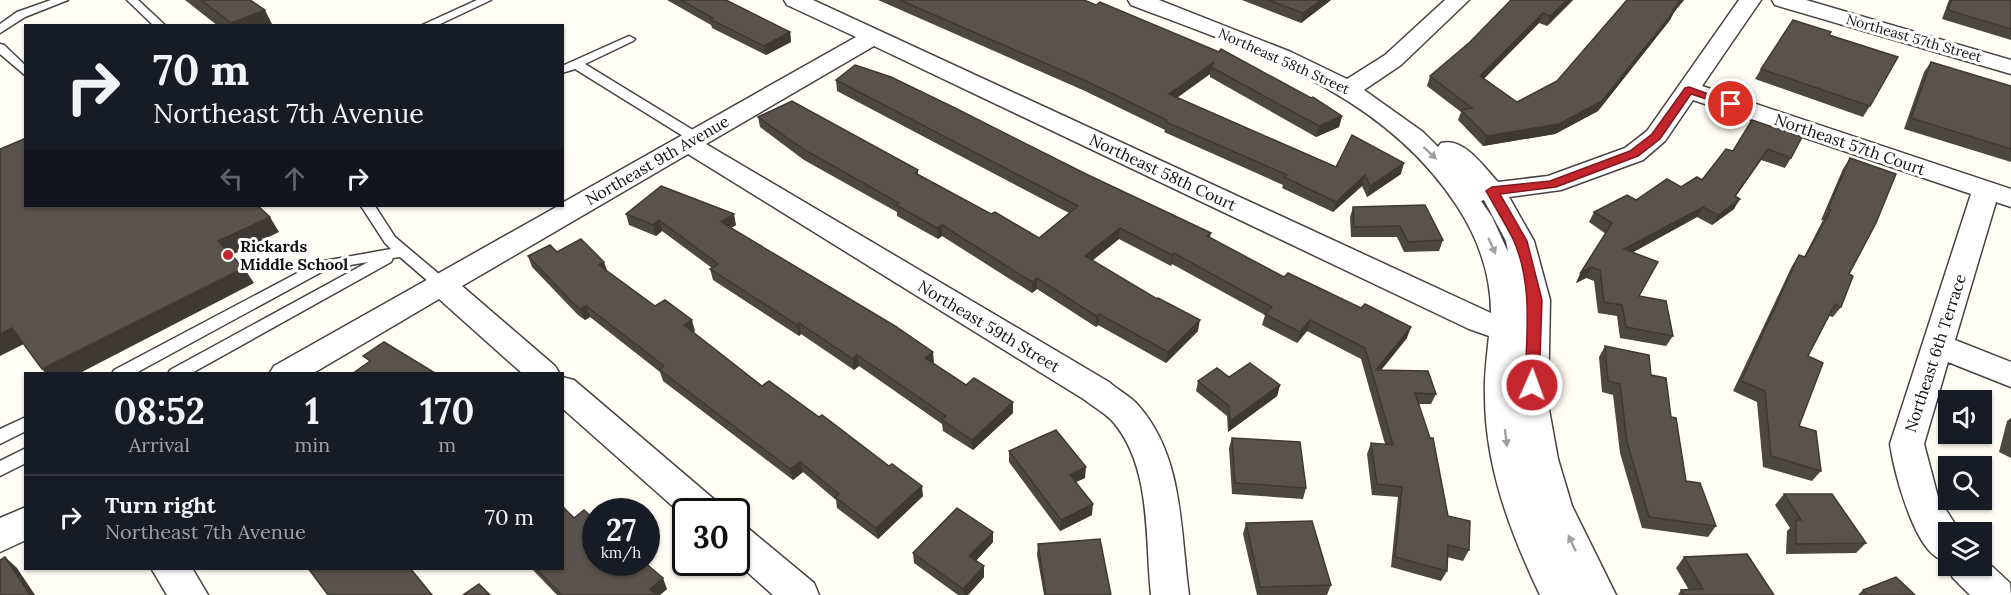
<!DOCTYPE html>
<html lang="en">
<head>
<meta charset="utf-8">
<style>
  :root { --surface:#171b24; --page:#20242c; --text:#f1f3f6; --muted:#9ea1a6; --line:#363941 }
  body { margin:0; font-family:Lora,serif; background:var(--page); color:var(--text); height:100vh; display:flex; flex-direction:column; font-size:22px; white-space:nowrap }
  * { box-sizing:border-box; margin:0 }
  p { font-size:20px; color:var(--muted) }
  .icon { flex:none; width:33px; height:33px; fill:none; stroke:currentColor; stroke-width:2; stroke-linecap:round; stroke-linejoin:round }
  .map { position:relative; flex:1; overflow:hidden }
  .drawer { position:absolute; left:24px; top:372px; width:540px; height:198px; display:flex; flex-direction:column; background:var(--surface); border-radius:0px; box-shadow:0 2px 4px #0004 }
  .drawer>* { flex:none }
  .top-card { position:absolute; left:24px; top:24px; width:540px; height:183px; border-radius:0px; box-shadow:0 2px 4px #0004; background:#171b24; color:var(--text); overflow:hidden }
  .controls { position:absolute; left:1938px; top:390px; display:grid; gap:12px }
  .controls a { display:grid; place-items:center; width:54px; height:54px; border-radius:0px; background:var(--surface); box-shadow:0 2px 4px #0004; font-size:30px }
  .speed { position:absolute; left:582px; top:498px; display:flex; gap:12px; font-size:30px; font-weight:700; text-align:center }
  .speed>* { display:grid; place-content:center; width:78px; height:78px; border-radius:50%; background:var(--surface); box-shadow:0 2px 4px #0004; line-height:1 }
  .speed small { font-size:15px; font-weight:400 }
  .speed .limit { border:3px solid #111; border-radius:9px; background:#fff; color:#111 }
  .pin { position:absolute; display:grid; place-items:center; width:51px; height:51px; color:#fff; margin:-26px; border:3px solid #fff; border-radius:50%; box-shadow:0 2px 6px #0007 }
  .me { position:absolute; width:66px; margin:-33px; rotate:2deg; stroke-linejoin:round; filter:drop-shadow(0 0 4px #0008) }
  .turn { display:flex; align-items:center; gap:21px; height:126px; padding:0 30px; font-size:27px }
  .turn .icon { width:78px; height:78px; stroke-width:2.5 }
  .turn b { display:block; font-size:42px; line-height:51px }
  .lanes { display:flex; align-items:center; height:57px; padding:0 30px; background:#0003; justify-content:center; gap:30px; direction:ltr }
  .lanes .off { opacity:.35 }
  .eta { display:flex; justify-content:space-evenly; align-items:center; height:102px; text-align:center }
  .eta b { font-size:36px; font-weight:800; line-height:42px }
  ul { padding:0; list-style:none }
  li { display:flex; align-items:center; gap:18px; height:84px; padding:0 30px; border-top:2px solid var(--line) }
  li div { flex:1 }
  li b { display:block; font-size:22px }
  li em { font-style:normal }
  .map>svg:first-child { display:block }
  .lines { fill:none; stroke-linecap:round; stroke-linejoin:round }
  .service-casing { stroke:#444; stroke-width:3 }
  .minor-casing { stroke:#444; stroke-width:3 }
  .service { fill:#fff; fill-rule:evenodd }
  .minor { fill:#fff; fill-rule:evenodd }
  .wall { fill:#4d4742 }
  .shaded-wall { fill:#3f3936 }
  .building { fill:#5a524d; stroke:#3f3936; stroke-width:1.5 }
  .oneway { fill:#a0a0a0 }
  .route { fill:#c4262e; stroke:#7f191e; stroke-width:1.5 }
  .poi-dot { fill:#c4262e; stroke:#fff; stroke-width:2 }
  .labels { text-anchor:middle; stroke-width:6; stroke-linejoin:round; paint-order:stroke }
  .far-street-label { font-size:14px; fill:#111; stroke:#fff }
  .street-label { font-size:16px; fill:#111; stroke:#fff }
  .poi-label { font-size:16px; font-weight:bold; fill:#111; stroke:#fff; text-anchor:start }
</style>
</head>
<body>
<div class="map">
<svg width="2011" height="595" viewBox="0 0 2011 595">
  <rect width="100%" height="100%" fill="#fffdf5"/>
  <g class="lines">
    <defs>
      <g id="service">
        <path d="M51,0H68L25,17L0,33V24L17,12Z"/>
        <path d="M127,0H138L166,26H154Z"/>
        <path d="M477,0H491L436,26H420Z"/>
        <path d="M629,36L635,39L633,41L585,64L701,135L702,138L701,141H691L575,69L562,73V66Z"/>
        <path d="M0,44L4,45L26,66V76L0,54Z"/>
        <path d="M361,206H375L395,237L446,280L448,284L446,288H436L400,257L393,258L391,262L190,374H168L170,370L368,262L327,269L134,374H112L114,370L318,262L391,249L385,243Z"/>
        <path d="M26,417V431L0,444V429Z"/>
        <path d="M26,448V463L0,476V461Z"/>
      </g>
      <g id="minor">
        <path d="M784,0H813L1491,313C1491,275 1478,238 1457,206C1383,92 1252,51 1131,5L1128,0H1159L1291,52L1347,79L1385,55L1445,0H1469L1401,65L1364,90L1423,132L1438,147L1441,143C1464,137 1483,166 1498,182L1548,176L1625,148L1647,131L1739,0H1761L1702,86L2011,189V207L1996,202L1955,340L2011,362V387L1948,362L1924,444L1938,497L1960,532H1948V561C1945,560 1938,559 1935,556C1912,540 1894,471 1890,444L1971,194L1693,100L1665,141L1643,160L1561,190L1509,197L1534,241L1550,300L1548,404L1558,459L1572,506L1616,595H1540C1510,532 1485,466 1485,396C1484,376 1487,356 1489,336L1469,329L874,46L706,144L1109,382C1118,390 1130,396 1138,405C1184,457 1180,530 1189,595H1151C1145,540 1152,469 1114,423C1107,414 1095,408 1085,400L688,154L462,286L555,366L560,374H523L439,299L312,374H269L274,366L558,206H562V203L856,37L787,5ZM1484,200L1506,241L1508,252L1492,217L1481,201Z"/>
        <path d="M1772,0H1806L2011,60V74L1775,5Z"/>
        <path d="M562,377L574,380L716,501L721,512H686V518L562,408Z"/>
        <path d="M26,507V540L0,552V518Z"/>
        <path d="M736,524L749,529L814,583L819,595H773L736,562Z"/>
        <path d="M1982,557L2010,583L2011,595H1970L1953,578L1947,566L1948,563V566H1982Z"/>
        <path d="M151,568H192L208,595H167Z"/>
      </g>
    </defs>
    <use href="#service" class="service-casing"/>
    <use href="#minor" class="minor-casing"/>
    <use href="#service" class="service"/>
    <use href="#minor" class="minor"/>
  </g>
  <g class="wall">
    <path d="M185,0H250L273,26H218Z"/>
    <path d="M667,0H726L790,32L791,42L766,55L712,28L711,25Z"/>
    <path d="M878,0H1084L1342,116L1339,127L1316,137L1210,77V74L1177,98L1336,167L1401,174L1367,197L1362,186L1333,212L1282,188L1283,185L1164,132L1165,130L1085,91Z"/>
    <path d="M1242,0H1331L1301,23Z"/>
    <path d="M1511,0H1573L1547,26L1539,23L1484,78L1517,102L1557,81L1627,0H1684L1674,12L1670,20L1598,111L1555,134L1483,146L1458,120L1461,112L1427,86L1430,76L1470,42Z"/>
    <path d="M1949,0H2011V40L1942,19Z"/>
    <path d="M1931,62L2011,86V162L1904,129L1924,72Z"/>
    <path d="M1761,69L1870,106L1863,117L1755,79Z"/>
    <path d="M836,80L1086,174L1211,233L1210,238L1284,277L1407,338L1381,370L1436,394L1431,404H1419L1448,516L1469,550L1463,561L1447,557V571L1441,581L1391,567L1398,497L1372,495L1367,454L1371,443L1385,444L1361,359L1307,331L1297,343L1262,325L1265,315L1172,264L1171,266L1119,239L1092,261L1198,331L1166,363L1098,325L1096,327L1037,289L1032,293L942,236L938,239L897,216V212L804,160L760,127L758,117L918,170V174L991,214L1039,238L1069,213L837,91Z"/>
    <path d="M1752,120L1791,158L1785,168L1761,160L1736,196L1734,209L1712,225L1697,217L1633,252L1639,296L1673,336L1666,346L1620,338L1617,316L1598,313L1594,281L1586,278L1576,283L1581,272L1606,234L1589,222L1594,212L1681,187L1702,180L1733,151Z"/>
    <path d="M1850,158L1849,274L1841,307L1833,317L1829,316L1808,356L1799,426L1821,471L1812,481L1763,467L1757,402L1733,391L1792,266L1799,255L1804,257L1823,220H1821L1843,169Z"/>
    <path d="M1353,207L1443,240L1439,251L1404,252L1397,237H1351L1350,217Z"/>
    <path d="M626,214L736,225L731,228L966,385L1013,402V413L973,450L943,431L942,424L859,366L854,370L801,334L799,336L713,280L710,269L712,268L662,231L656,236L629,225Z"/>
    <path d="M557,252L607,271L655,306L695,331L693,332L762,386L923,496L878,539L837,508L836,500L803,472L793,480L663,381L660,372L590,317L585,320L578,315L532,267L528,256Z"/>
    <path d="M1605,346L1651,375L1671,417L1686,481L1716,526L1708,537L1642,528L1620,453L1613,395L1602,392L1599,357Z"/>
    <path d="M1229,377L1280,385L1277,396L1228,432L1227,416L1196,391L1198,381Z"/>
    <path d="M2011,418V458L1999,452L2007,421Z"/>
    <path d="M1232,438L1306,488L1303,499L1232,494L1229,448Z"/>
    <path d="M1009,451L1085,478L1076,482L1092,515L1060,531L1009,462Z"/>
    <path d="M1784,494L1866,543L1856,553L1786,554L1787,531L1790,528L1775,505Z"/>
    <path d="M574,518L667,589L660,595H557L531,568H562Z"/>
    <path d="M1246,523L1331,585L1327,595H1257L1243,534Z"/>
    <path d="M993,542L976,561L984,577L968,595H958L914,563L913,553Z"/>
    <path d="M1038,544L1111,595H1044L1037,555Z"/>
    <path d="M1684,557L1774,595H1678L1681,590H1689L1676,568Z"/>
    <path d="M1863,590L1915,595H1858Z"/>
  </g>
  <g class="shaded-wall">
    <path d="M1321,0H1331L1301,23L1303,13Z"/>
    <path d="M1567,0H1573L1547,26L1550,16Z"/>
    <path d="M1680,0H1684L1674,12L1670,20L1598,111L1555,134L1483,146L1487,136L1673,10Z"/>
    <path d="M265,10L273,26H233L231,23Z"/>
    <path d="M1543,13L1539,23L1477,86L1480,76Z"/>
    <path d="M790,32L791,42L766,55L764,46Z"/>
    <path d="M1214,62L1211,67L1210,74L1167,104L1169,94Z"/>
    <path d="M1342,116L1339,127L1316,137L1319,126Z"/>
    <path d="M1768,149L1761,160L1728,207L1735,196Z"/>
    <path d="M1404,163L1401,174L1367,197L1370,186Z"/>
    <path d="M1365,175L1362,186L1333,212L1336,202Z"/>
    <path d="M1740,199L1734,209L1712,225L1718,215Z"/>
    <path d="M1703,207L1697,217L1619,260L1624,249Z"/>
    <path d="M734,214L736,225L724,232L721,222Z"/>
    <path d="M270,217L279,232L228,257L218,241Z"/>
    <path d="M659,220L662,231L656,236L653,225Z"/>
    <path d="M942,225V236L938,239L937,228Z"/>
    <path d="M1120,228L1119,239L1084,267L1085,256Z"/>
    <path d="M1174,253L1172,264L1171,266L1172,255Z"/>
    <path d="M604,262L608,273L599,265Z"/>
    <path d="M1591,267L1586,278L1576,283L1581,272Z"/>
    <path d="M244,268L254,283L78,374H46L42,369Z"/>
    <path d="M1037,278V289L1032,293V282Z"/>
    <path d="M586,306L590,317L585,320L580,309Z"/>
    <path d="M1099,314L1098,325L1096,327V316Z"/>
    <path d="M692,320L695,331L687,336L684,325Z"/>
    <path d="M1200,320L1198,331L1166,363L1168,352Z"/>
    <path d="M1310,320L1307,331L1297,343L1300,332Z"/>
    <path d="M799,323L801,334L799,336L797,325Z"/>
    <path d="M1411,327L1407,338L1374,379L1376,370Z"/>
    <path d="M12,328L26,343L0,356V334Z"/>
    <path d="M933,352L934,362L926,369L925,358Z"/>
    <path d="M857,355L859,366L854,370L853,359Z"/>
    <path d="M1280,385L1277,396L1228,432L1230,421Z"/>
    <path d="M1013,402V413L973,450L972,440Z"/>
    <path d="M800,462L803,472L793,480L790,469Z"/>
    <path d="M1086,467L1085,478L1069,485L1070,475Z"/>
    <path d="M922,486L923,496L878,539L876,528Z"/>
    <path d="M1093,504L1092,515L1060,531L1061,520Z"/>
    <path d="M993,532V542L970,567L969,556Z"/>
    <path d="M5,557L17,568L35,595H30Z"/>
    <path d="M984,566V577L968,595H964L963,589Z"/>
    <path d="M663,578L667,589L660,595H652L650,589Z"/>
  </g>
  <g class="building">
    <path d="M201,0H250L265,10L231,23Z"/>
    <path d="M681,0H726L790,32L764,46L710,19L713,18Z"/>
    <path d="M900,0H1084L1096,5L1100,2L1219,52L1221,49L1311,98L1313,97L1342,116L1319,126L1211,67L1214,62L1169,94L1336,167L1352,135L1404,163L1370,186L1365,175L1336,202L1284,177L1287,175L1166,122L1167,120L1086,81Z"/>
    <path d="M1268,0H1321L1303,13Z"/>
    <path d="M1511,0H1567L1550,16L1543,13L1480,76L1517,102L1557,81L1627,0H1680L1673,10H1675L1602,101L1559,124L1487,136L1461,110L1472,108L1430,76L1470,42Z"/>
    <path d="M1951,0H2011V29L1948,10Z"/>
    <path d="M1793,20L1831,32L1829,35L1898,57L1870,106L1761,69Z"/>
    <path d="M1931,62L2011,86V149L1911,118Z"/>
    <path d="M855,65L891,77L955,108L1086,174L1211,233L1207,236L1284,277L1288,273L1361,308L1365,304L1411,327L1376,370L1428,371L1436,394L1415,393L1430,438H1433L1448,516L1470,521L1469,550L1448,545L1447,571L1395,557L1402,487L1377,484L1371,443L1393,445L1365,348L1310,320L1300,332L1265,314L1272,307L1174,253L1172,255L1120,228L1085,256L1157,299L1158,298L1200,320L1168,352L1099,314L1096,316L1037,278L1032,282L942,225L937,228L896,205L899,203L803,149L758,117L792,101L918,170L915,173L991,214L995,212L1039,238L1078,206L836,80Z"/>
    <path d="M1752,120L1802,137L1791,158L1768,149L1735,196L1740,199L1718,215L1703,207L1624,249L1658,262L1639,296L1666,301L1673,336L1626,327L1622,305L1604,302L1600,270L1591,267L1581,272L1612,223L1594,212L1627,195L1636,200L1667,179L1681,187L1697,177L1702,180L1726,149L1733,151Z"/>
    <path d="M24,139L26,141V206H258L270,217L218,241L244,268L42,369L12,328L0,334V149Z"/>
    <path d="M1850,158L1896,174L1876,223L1849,274L1853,276L1841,307L1835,304L1808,356L1823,363L1799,426L1816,431L1821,471L1771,456L1765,391L1741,381L1799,255L1805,257L1831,210L1828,209Z"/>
    <path d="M661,186L734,214L721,222L895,326L933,352L925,358L966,385L974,378L1013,402L972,440L942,420L946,416L857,355L853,359L799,323L797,325L710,269L718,264L659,220L653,225L626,214Z"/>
    <path d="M1425,205L1443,240L1408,242L1400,226L1354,227L1353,207Z"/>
    <path d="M581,239L604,262L599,265L655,306L665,300L692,320L684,325L762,386L769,381L819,417L822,415L889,466L892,464L922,486L876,528L835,497L839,494L800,462L790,469L660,370L664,366L586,306L580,309L574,304L528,256L550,245L557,252Z"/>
    <path d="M384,342L435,373V374H352L370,361L363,356Z"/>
    <path d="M1605,346L1649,355L1651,375L1666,378L1671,417L1676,418L1686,481L1700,483L1716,526L1649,517L1627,442L1620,384L1608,381Z"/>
    <path d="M1250,363L1280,385L1230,421L1229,406L1198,381L1217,368L1229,377Z"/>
    <path d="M1056,430L1086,467L1070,475L1093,504L1061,520L1009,451Z"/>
    <path d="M1232,438L1300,442L1306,488L1235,483Z"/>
    <path d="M1784,494H1832L1866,543L1796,544V520H1801Z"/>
    <path d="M562,506L574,518L584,510L596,521V562H644L663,578L650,589L656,595H562L535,568H562Z"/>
    <path d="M957,508L993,532L969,556L984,566L963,589L913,553Z"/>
    <path d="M1312,521L1331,585L1260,587L1246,523Z"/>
    <path d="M1100,539L1111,595H1046L1038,544Z"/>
    <path d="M1747,554L1774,595H1684L1681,590L1703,589L1684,557Z"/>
    <path d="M5,557L30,595H0V560Z"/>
    <path d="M308,568H410L432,595H328Z"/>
    <path d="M1896,577L1915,595H1868L1863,590Z"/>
    <path d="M479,584L490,595H463Z"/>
  </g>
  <defs><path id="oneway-solid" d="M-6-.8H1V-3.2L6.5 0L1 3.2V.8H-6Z" transform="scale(1.5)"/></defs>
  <g class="oneway">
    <use href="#oneway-solid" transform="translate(1430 153) rotate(43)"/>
    <use href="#oneway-solid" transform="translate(1492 246) rotate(66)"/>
    <use href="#oneway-solid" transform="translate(1506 438) rotate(83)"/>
    <use href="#oneway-solid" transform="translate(1572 543) rotate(-115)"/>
  </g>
  <path class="route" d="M1689,87L1736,104L1731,107L1691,94L1660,139L1638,156L1556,187L1500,194L1527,241L1542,300L1539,385L1537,389H1527L1525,385C1526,337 1534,285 1513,239C1505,223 1495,207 1486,191L1492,187L1550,181L1630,151L1652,134L1685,88Z"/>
  <circle class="poi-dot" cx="228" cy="255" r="6"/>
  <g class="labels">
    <g class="far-street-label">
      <text transform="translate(1914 38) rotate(16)" y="5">Northeast 57th Street</text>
      <text transform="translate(1284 61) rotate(24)" y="5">Northeast 58th Street</text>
    </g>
    <g class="street-label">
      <text transform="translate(1850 144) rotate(19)" y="6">Northeast 57th Court</text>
      <text transform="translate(657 160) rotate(-30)" y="6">Northeast 9th Avenue</text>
      <text transform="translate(1163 172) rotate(25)" y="6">Northeast 58th Court</text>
      <text transform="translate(989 326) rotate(31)" y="6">Northeast 59th Street</text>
      <text transform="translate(1935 353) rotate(-72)" y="6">Northeast 6th Terrace</text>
    </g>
    <g class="poi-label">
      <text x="240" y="252">Rickards<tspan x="240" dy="18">Middle School</tspan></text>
    </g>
  </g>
</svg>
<div class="controls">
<a><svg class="icon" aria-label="sound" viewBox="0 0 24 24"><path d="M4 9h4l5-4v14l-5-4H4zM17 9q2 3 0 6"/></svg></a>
<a><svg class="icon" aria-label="search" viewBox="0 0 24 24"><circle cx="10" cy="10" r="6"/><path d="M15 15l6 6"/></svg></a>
<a><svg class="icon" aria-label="layers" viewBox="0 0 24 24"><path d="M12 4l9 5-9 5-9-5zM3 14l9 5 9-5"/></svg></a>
</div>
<div class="speed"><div>27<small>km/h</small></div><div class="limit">30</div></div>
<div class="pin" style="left:1731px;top:104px;background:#d93025"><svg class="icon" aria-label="arrive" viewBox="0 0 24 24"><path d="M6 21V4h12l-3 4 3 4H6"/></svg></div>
<svg class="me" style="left:1532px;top:385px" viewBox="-20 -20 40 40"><circle r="17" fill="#c4262e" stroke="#fff" stroke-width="3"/><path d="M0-11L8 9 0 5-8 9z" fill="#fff"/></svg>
<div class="top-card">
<div class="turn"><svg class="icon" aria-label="right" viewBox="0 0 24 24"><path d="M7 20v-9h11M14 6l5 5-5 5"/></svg><div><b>70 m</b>Northeast 7th Avenue</div></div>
<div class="lanes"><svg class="icon off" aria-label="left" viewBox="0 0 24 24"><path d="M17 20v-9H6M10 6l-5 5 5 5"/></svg><svg class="icon off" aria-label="ahead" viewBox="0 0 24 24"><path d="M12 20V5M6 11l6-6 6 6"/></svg><svg class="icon" aria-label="right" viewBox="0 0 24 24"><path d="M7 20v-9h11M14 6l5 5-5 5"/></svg></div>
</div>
<section class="drawer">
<div class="eta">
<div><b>08:52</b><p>Arrival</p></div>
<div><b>1</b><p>min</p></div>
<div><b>170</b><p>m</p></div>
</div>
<ul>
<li><svg class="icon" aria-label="right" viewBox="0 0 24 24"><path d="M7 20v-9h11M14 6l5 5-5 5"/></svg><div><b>Turn right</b><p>Northeast 7th Avenue</p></div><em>70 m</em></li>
</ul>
</section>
</div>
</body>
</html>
